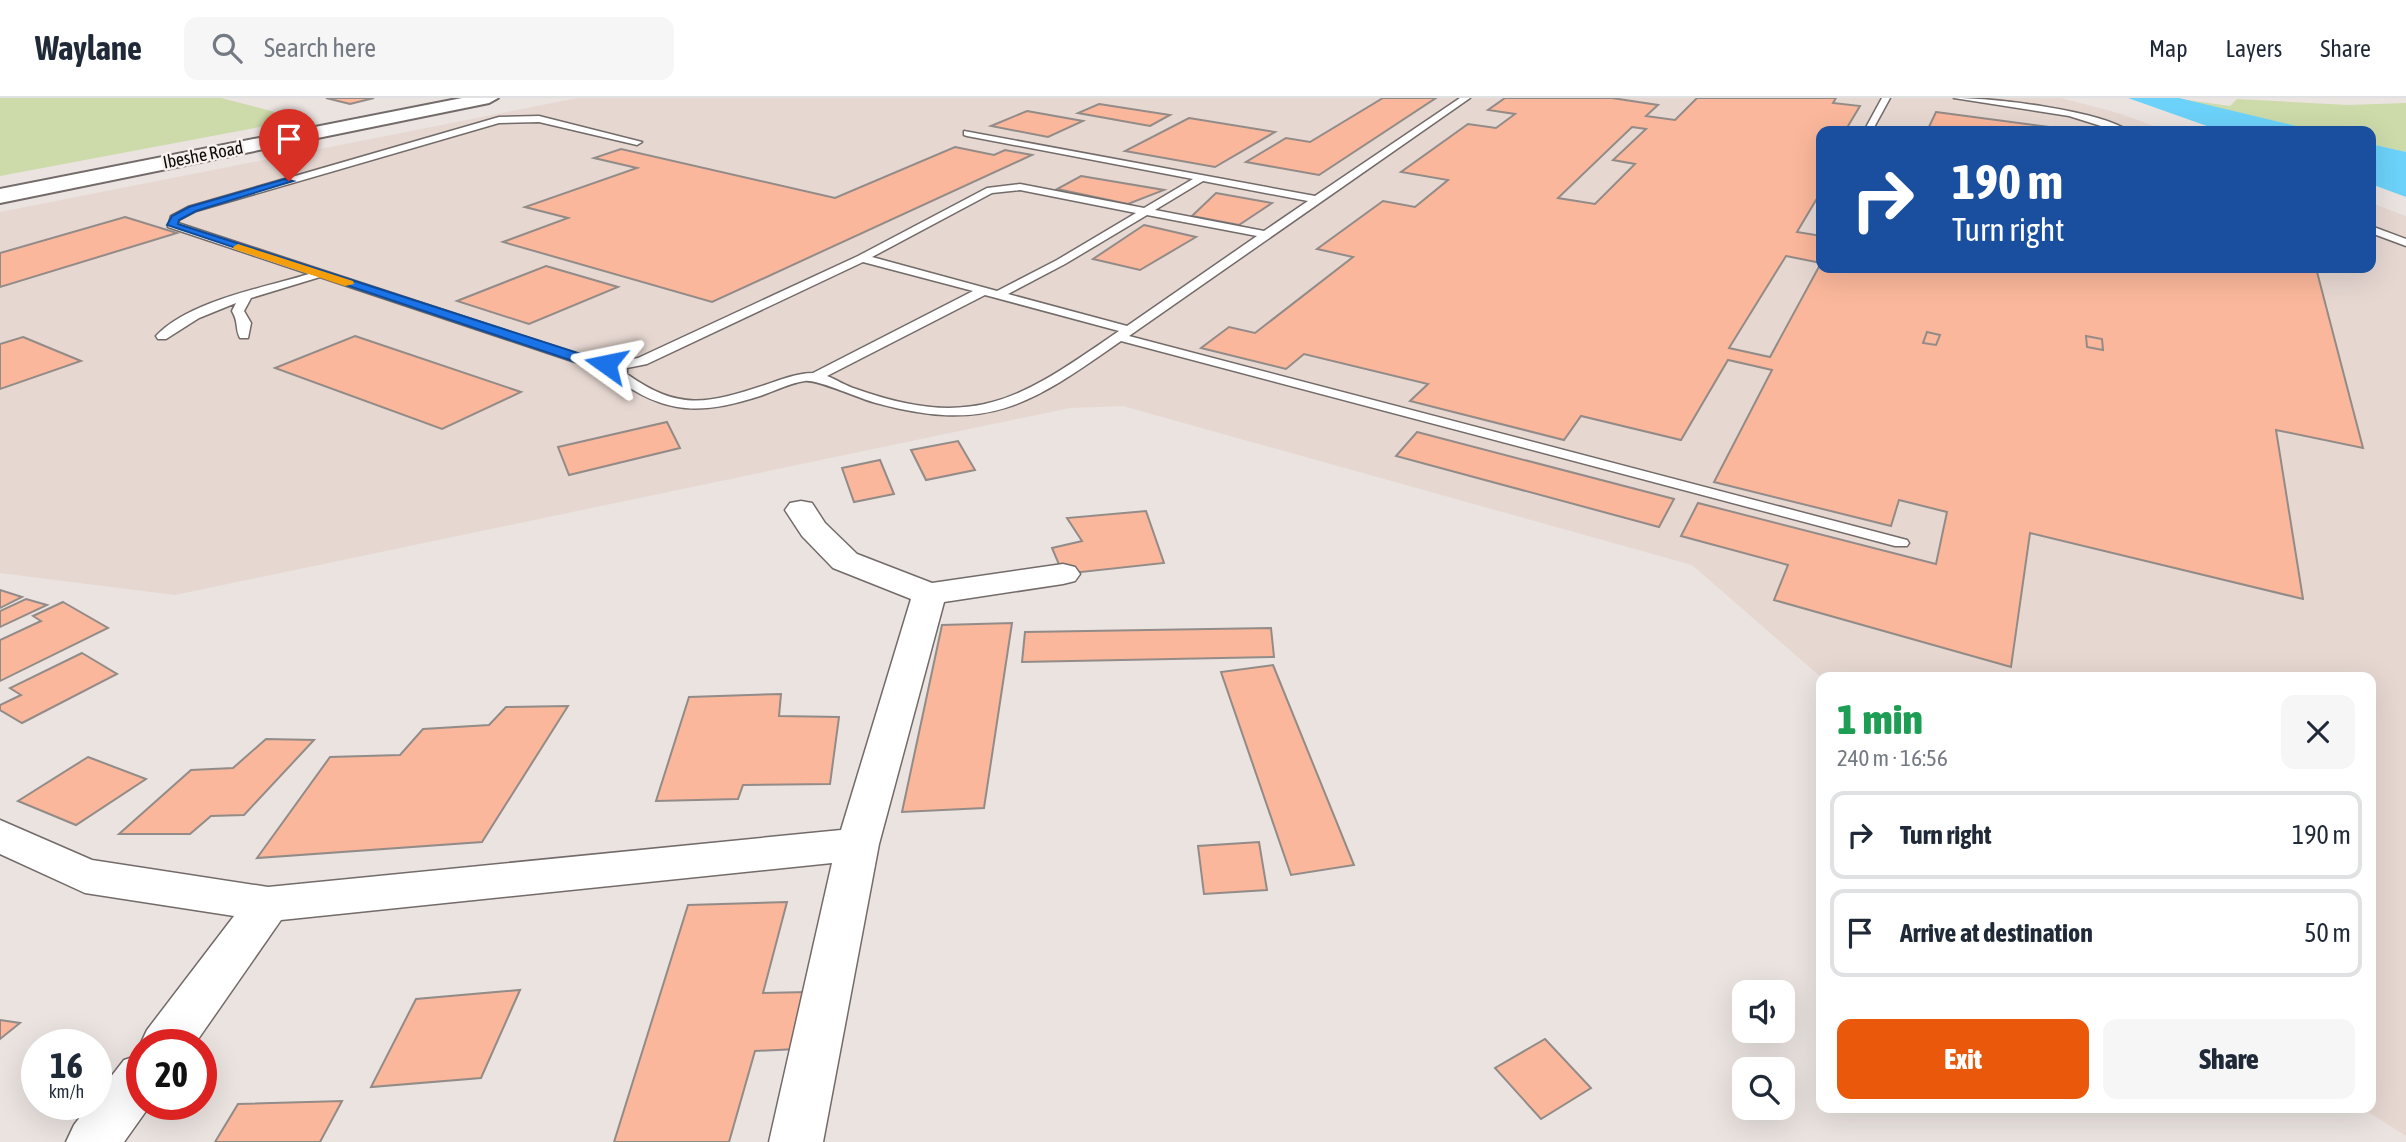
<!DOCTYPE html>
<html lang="en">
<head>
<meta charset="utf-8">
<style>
  :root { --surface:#fff; --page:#f6f6f7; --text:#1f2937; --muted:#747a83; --line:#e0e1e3; --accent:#ea580c }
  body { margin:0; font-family:"Asap Condensed",sans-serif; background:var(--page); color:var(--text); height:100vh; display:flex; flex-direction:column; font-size:26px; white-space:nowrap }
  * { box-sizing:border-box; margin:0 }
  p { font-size:23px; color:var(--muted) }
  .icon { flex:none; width:38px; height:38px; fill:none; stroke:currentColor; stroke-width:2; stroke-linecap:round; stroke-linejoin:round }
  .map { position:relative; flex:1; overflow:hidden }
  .sheet { position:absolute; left:1816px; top:574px; width:560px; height:441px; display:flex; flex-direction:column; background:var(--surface); border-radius:14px; box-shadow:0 7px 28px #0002 }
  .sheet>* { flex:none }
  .guide { position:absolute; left:1816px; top:28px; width:560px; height:147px; border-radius:14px; box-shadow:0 7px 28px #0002; background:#1a4fa0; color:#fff; overflow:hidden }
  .tools { position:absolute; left:1732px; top:882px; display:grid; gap:14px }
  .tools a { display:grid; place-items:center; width:63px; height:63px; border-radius:14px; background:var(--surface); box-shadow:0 7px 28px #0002; font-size:35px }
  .speed { position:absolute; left:21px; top:931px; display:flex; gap:14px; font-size:35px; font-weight:700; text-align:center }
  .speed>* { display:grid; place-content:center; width:91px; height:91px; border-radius:50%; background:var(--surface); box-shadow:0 7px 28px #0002; line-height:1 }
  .speed small { font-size:18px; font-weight:400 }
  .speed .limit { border:10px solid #d22; background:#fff; color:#111 }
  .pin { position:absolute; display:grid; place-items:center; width:60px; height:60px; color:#fff; margin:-72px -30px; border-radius:50% 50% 50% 0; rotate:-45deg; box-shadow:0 0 7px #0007 }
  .pin .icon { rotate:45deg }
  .me { position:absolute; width:77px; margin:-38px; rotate:282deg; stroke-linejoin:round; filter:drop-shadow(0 0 5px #0008) }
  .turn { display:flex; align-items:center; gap:24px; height:147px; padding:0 21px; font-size:32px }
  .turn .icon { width:91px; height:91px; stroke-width:2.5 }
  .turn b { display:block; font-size:49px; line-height:60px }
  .round { display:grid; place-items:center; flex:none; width:74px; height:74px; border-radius:14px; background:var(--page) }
  .head { display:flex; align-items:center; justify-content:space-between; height:119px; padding:0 21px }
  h1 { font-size:42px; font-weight:800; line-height:52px; color:#1e9e55 }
  .cta { display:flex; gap:14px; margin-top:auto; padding:14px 21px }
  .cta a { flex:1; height:80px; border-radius:14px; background:var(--accent); color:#fff; font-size:28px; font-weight:800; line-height:80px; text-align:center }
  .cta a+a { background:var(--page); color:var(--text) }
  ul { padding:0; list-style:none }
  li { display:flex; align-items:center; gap:21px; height:88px; margin:0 14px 10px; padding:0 7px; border:4px solid var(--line); border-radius:14px }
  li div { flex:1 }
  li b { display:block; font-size:26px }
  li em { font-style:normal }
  header { display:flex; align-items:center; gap:42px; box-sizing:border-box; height:98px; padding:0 35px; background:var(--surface); border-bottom:2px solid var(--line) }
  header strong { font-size:33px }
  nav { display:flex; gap:38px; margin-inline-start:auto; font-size:24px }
  .search { width:490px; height:63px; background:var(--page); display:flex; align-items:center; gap:18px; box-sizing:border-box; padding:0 24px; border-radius:14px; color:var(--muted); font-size:26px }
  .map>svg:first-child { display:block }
  .built { fill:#e6d7d1 }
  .green { fill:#cddaa9 }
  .water { fill:#6cd2f9 }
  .building { fill:#fab79b; stroke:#928b88; stroke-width:2; fill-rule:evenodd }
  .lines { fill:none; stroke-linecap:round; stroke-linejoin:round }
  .lane-casing { stroke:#726b69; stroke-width:3 }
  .street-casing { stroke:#726b69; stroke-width:3 }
  .secondary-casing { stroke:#726b69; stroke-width:4 }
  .lane { fill:#fff; fill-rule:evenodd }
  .street { fill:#fff; fill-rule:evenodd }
  .secondary { fill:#fff; fill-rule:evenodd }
  .route { fill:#1a73e8; stroke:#114b97; stroke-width:2 }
  .slow { fill:#f59e0b }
  .labels { text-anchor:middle; stroke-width:5; stroke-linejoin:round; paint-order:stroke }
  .far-street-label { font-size:18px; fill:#0d0b0a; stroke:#f7f0ed }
</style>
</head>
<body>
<header>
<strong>Waylane</strong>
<div class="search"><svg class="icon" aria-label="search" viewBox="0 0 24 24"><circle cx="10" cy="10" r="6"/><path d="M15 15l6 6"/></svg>Search here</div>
<nav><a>Map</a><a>Layers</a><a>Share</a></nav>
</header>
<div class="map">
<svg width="2406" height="1044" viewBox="0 0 2406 1044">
  <rect width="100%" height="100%" fill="#eae3e0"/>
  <path class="built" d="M578,0H2061L2118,15L2168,33H1822V170H2371V105L2406,118V1038L2362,1010H2371V579L1822,580L1692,467L1123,308L1070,310L175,497L0,475V114Z"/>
  <g class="green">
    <path d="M0,0H221L302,21L0,78Z"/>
    <path d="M2180,1L2230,8L2237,1L2348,7L2406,5V54L2371,46V33H2317Z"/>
  </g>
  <g class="water">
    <path d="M2128,0H2179L2317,33H2221Z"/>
    <path d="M2371,46L2406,54V99L2371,86Z"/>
  </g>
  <g class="building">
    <path d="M326,0H374L350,6Z"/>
    <path d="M1383,0H1436L1319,77L1246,64L1286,40L1310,44Z"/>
    <path d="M1505,0H1612L1658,7L1646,18L1675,22L1697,0H1836L1833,5L1860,8L1845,33H1822V92L1797,134L1822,138V170H2316L2363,350L2276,332L2303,501L2030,435L2011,569L1774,502L1788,467L1681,438L1698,405L1936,466L1947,414L1899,402L1891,428L1714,384L1772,272L1728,262L1681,342L1581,318L1564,342L1410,303L1428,286L1304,256L1286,271L1201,250L1229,229L1255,235L1353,159L1317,151L1383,103L1415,109L1448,82L1401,74L1468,26L1496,30L1515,16L1488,12ZM1632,29L1646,31L1613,62L1635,66L1595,106L1558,100ZM1786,158L1821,165L1770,259L1729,250Z"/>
    <path d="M1099,6L1170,17L1150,28L1078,15Z"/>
    <path d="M1027,13L1083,23L1048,39L991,28Z"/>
    <path d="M1936,14L2080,33H1927Z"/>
    <path d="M1189,20L1275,34L1215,69L1125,53Z"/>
    <path d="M955,49L994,57L1005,52L1032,57L712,204L503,144L568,120L525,109L637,70L594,60L621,51L835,100Z"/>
    <path d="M1081,78L1164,92L1128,106L1057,91Z"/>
    <path d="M1216,95L1272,105L1239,127L1192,118Z"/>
    <path d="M125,119L177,135L0,189V155Z"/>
    <path d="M1144,127L1196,139L1140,172L1093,161Z"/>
    <path d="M546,168L618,189L529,226L457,203Z"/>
    <path d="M1927,234L1940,237L1936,247L1923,245Z"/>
    <path d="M355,238L521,294L442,331L275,270Z"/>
    <path d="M2086,238L2102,241L2103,252L2087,249Z"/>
    <path d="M23,239L81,263L0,291V246Z"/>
    <path d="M667,324L680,350L569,377L558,349Z"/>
    <path d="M1417,334L1674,401L1659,429L1396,358Z"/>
    <path d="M958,343L975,372L926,382L911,352Z"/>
    <path d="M880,362L894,396L854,404L842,370Z"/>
    <path d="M1146,413L1164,465L1063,476L1052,450L1082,443L1067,420Z"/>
    <path d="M0,492L22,499L0,510Z"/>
    <path d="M26,501L47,507L0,529V513Z"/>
    <path d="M63,504L108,530L0,583V542L41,523L33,518Z"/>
    <path d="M1012,525L984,710L902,714L942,527Z"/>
    <path d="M1271,530L1274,559L1022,564L1025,534Z"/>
    <path d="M82,555L117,576L22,625L0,612V607L21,597L10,590Z"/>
    <path d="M1273,567L1354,767L1291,777L1221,574Z"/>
    <path d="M781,596L779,618L839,619L830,686L743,687L738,701L656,703L689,599Z"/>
    <path d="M568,608L482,744L257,760L330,659L400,657L423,631L489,627L506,609Z"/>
    <path d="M266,641L314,642L244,717L211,718L190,736H119L191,672L233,670Z"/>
    <path d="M88,659L146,681L76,727L18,703Z"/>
    <path d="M1259,744L1267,792L1204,796L1198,748Z"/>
    <path d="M787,804L763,895L808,894L797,951L755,953L729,1044H614L688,807Z"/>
    <path d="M520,892L481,980L371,989L416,901Z"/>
    <path d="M0,922L20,925L0,941Z"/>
    <path d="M1545,941L1591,990L1541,1021L1495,970Z"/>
    <path d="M342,1003L320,1044H215L238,1006Z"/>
  </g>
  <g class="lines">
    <defs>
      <g id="lane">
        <path d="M1460,0H1470L1129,238L1907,442L1909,445L1907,448H1895L1121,243C1031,306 989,336 876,305C860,301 817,281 805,283C790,285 775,293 760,298C701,317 666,317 615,280L614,270L587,268L320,179L251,200L244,213L251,225L248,240H240C235,231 239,225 232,213L236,205L199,220L166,241H158L156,238C189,203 263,190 309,176L168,129L171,118L188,109L499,19L539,18L642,44L637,47L539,24L499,25L196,113L179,122L178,125L593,261L621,263L638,260L858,158L987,90L1020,86L1144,110L1193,81L967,38L964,37V33L1315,98ZM1203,83L1308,103L1264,133L1155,112ZM1020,92L1136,115L1057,162L997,193L872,159L992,95ZM1147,117L1257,138L1127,228L1008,196L1065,166ZM863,164L973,193L813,275C797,275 780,282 765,287C707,306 679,313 627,276V270L647,266ZM985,197L1119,233C1023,299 977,334 856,291C846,288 837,282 827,278Z"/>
        <path d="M1882,0H1890L1872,33H1864Z"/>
        <path d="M1954,0C1994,0 2098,12 2129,33H2117L2069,18Z"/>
        <path d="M2371,128L2406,141V148L2371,135Z"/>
      </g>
      <g id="street">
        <path d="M801,403L812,405L825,425L857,456L932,485L1063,466L1075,469L1080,476L1075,483L1063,486L944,504L879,746L823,1044H769L832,765L281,822L194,947H142V951L140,947L147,932L234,818L85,795L0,756V722L92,762L268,789L841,732L911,501L833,470L802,438L785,412L790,405Z"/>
        <path d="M142,956V1006H151L124,1044H66L74,1027L90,1006H96V998L124,962Z"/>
      </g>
      <path id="secondary" d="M462,0H498L489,5L0,105V91Z"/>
    </defs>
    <use href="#lane" class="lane-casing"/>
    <use href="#street" class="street-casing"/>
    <use href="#secondary" class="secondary-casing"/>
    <use href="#lane" class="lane"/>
    <use href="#street" class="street"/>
    <use href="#secondary" class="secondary"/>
  </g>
  <path class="route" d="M285,81L293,83L196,113L179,122L178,126L612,266L606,269L588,268L167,127L172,118L189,109Z"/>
  <path class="slow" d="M238,146L353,183L354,186L345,188L234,151L233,149Z"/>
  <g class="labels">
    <g class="far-street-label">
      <text transform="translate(203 57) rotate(-11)" y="6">Ibeshe Road</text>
    </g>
  </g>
</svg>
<div class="tools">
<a><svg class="icon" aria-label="sound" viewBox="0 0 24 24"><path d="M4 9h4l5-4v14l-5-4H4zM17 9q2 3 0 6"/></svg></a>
<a><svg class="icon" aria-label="search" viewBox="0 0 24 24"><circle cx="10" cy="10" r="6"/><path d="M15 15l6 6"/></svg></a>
</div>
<div class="speed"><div>16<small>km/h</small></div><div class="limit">20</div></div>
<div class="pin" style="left:289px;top:83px;background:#d93025"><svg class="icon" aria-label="arrive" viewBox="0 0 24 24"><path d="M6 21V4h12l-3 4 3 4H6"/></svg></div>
<svg class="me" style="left:606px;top:266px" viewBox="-20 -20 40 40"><path d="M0-17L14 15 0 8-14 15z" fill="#1a73e8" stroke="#fff" stroke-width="4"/></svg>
<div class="guide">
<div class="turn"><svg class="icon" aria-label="right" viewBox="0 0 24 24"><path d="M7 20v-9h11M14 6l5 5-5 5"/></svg><div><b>190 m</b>Turn right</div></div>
</div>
<section class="sheet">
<div class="head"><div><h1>1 min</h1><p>240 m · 16:56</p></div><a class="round"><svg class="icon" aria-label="close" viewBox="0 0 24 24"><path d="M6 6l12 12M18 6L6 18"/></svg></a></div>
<ul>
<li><svg class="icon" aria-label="right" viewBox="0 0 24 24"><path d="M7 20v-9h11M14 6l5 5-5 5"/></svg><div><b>Turn right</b></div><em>190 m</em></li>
<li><svg class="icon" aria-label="arrive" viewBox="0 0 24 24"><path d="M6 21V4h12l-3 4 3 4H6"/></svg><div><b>Arrive at destination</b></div><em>50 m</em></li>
</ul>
<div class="cta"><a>Exit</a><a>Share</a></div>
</section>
</div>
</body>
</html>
